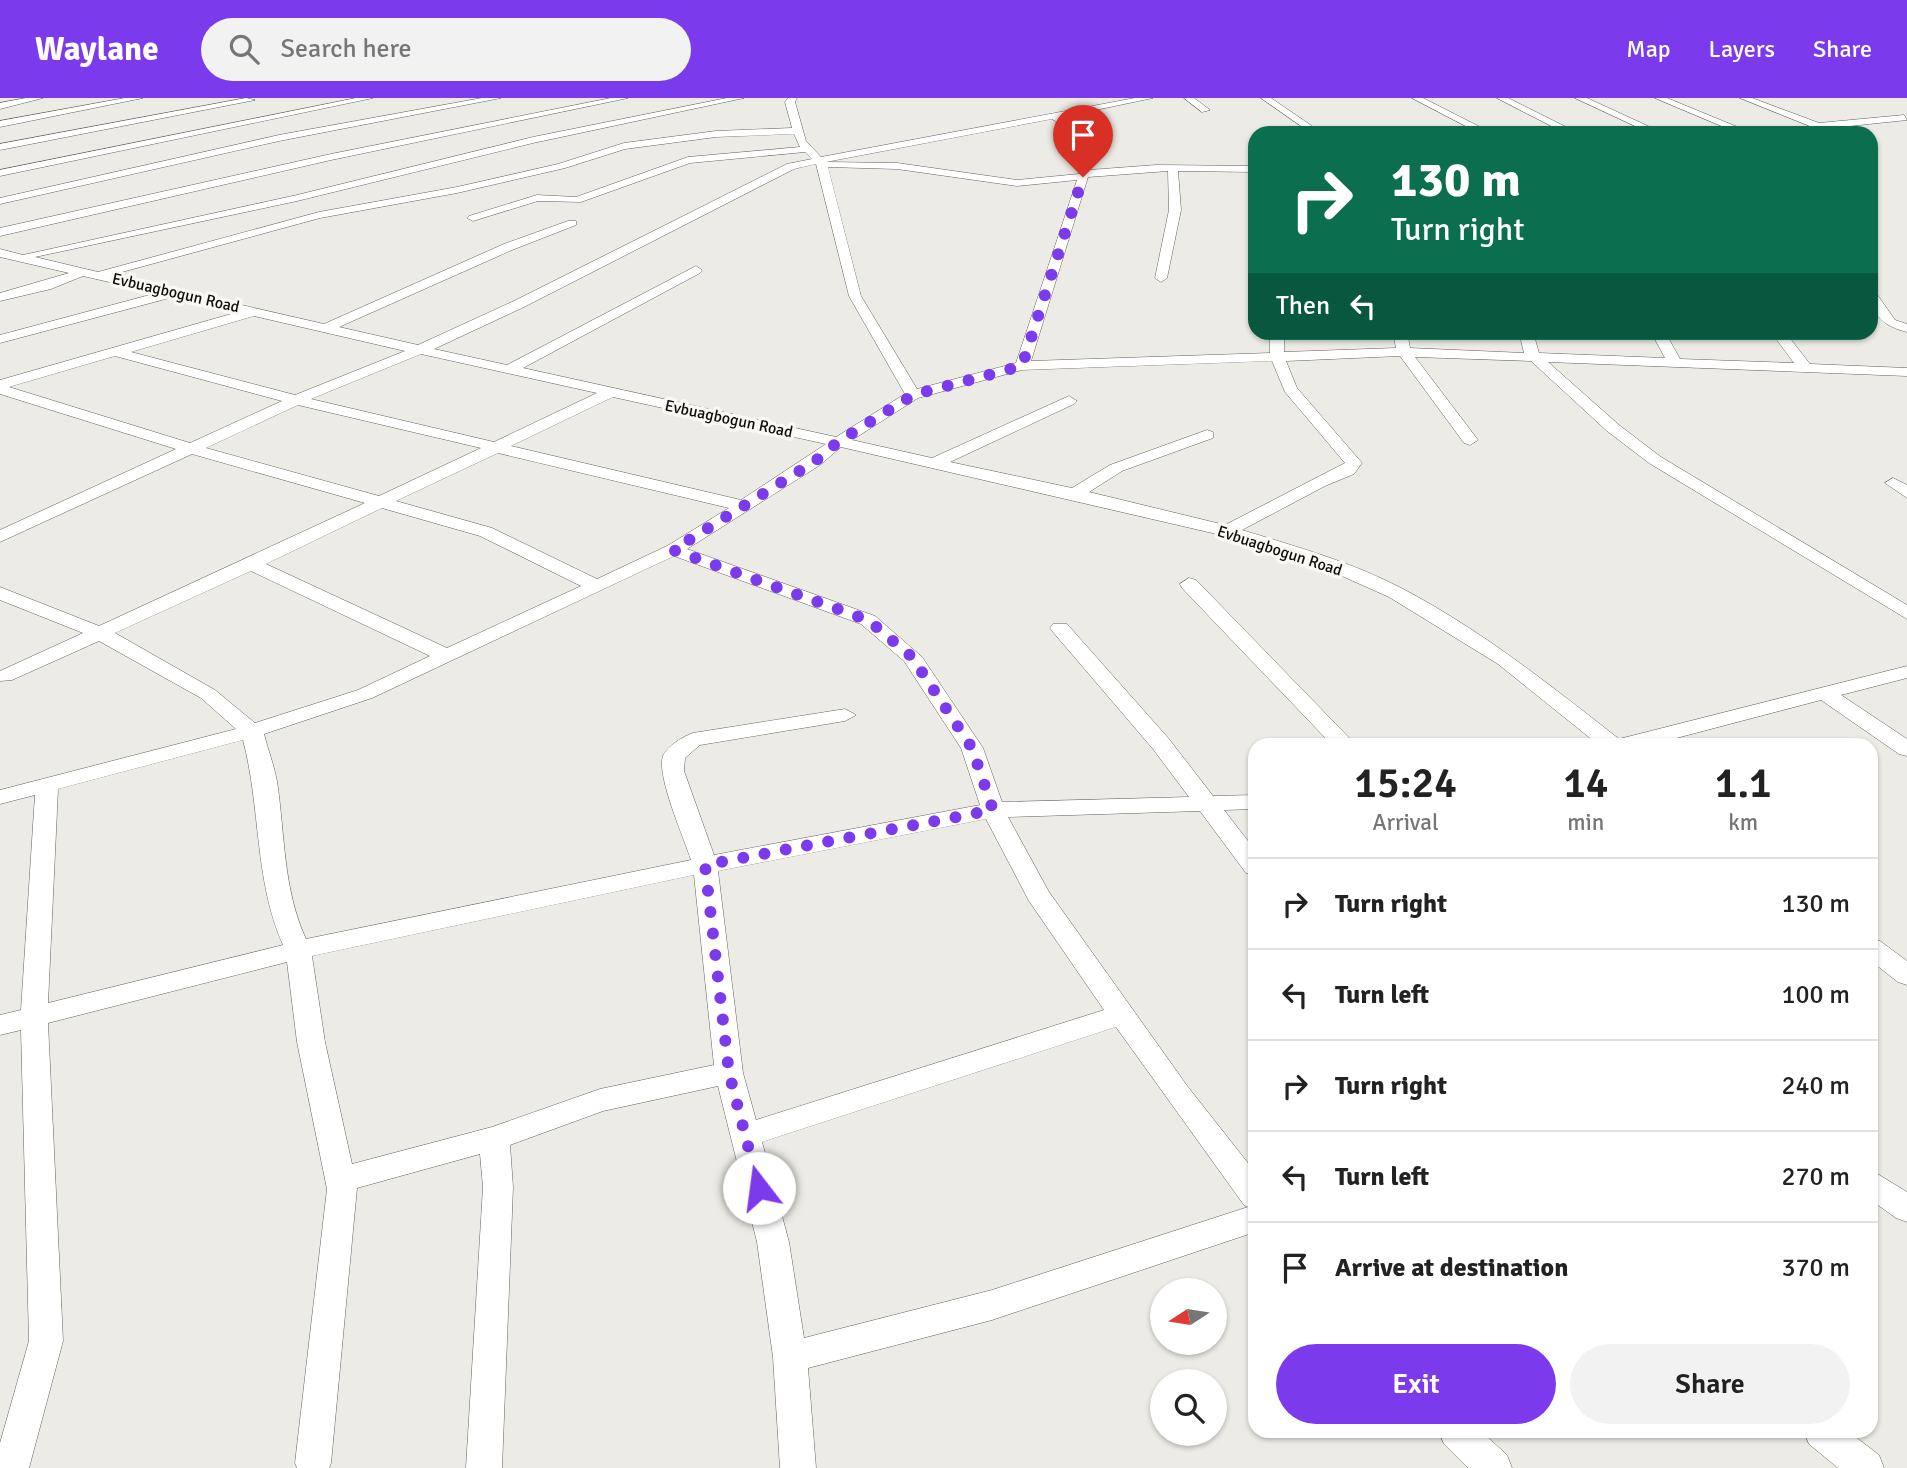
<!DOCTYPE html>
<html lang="en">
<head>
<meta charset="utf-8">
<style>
  :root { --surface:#fff; --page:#f2f2f2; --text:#222; --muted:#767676; --line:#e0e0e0; --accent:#7c3aed }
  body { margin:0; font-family:Signika,sans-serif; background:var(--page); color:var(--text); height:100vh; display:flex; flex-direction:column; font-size:26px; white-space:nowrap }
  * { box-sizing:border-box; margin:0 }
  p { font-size:23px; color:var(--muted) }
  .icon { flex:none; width:38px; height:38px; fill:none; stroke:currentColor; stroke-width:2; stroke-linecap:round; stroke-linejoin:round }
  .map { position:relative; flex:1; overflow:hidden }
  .panel { position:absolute; left:1248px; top:640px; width:630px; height:700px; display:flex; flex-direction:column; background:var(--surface); border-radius:21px; box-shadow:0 2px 5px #0004 }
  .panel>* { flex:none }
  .hud { position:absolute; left:1248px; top:28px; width:630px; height:214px; border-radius:21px; box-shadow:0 2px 5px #0004; background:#0b6e4f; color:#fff; overflow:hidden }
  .needle { width:46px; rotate:258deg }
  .tools { position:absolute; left:1150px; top:1180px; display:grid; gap:14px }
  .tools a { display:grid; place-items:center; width:77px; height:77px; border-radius:50%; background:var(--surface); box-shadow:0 2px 5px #0004; font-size:35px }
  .pin { position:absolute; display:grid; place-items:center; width:60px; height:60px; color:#fff; margin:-72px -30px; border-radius:50% 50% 50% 0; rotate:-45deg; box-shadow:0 0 7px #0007 }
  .pin .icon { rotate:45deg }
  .me { position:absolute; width:77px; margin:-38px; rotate:345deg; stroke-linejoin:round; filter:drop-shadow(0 0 5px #0008) }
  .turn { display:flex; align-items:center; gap:24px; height:147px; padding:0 28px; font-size:32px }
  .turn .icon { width:91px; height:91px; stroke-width:2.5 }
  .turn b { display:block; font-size:49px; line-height:60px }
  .then { display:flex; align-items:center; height:66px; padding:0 28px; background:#0003; gap:14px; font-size:26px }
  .eta { display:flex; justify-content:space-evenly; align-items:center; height:119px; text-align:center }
  .eta b { font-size:42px; font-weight:600; line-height:49px }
  .primary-button { display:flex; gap:14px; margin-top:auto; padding:14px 28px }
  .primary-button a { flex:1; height:80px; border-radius:42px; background:var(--accent); color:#fff; font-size:28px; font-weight:600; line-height:80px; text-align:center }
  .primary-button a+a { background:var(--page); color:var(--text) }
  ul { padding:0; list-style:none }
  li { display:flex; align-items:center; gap:21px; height:91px; padding:0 28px; border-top:2px solid var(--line) }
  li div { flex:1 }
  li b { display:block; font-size:26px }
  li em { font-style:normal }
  header { display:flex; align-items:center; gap:42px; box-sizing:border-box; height:98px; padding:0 35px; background:var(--accent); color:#fff }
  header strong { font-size:33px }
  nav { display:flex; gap:38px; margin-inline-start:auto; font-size:24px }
  .search { width:490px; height:63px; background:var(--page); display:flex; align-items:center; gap:18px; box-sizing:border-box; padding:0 24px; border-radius:38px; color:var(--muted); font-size:26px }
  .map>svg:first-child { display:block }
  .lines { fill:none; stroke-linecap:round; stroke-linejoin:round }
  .minor-casing { stroke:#62615c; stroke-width:1 }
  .minor { fill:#fff; fill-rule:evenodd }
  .route { stroke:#7c3aed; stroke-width:12; stroke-dasharray:0 21.6 }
  .labels { text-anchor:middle; stroke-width:7; stroke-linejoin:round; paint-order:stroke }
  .far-street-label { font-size:16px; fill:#0d0c0a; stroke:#f9f8f2 }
</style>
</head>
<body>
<header>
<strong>Waylane</strong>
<div class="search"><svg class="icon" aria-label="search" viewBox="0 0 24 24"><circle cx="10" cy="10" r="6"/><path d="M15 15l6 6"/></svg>Search here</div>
<nav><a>Map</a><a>Layers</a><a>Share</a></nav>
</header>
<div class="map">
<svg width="1907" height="1370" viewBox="0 0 1907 1370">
  <rect width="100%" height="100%" fill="#ecebe5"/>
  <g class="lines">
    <defs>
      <g id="minor">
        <path d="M26,0H43L0,11V5Z"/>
        <path d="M125,0H143L0,29V23Z"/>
        <path d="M246,0L255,2L0,52V46Z"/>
        <path d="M356,0H373L0,78V72Z"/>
        <path d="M482,0H501L279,43L0,106V100L279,37Z"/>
        <path d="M611,0H628L331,62L0,138V130L331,56Z"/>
        <path d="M727,0H744L533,45L297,103L35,159L98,174L319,114L457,89L558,66L624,45L716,33L792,30L785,4L788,0H797L795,4L806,43L821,59L1135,0H1153L1062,19L1082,42L1089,72L1156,67L1255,68V74L1178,73L1181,112L1167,180L1161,184L1155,180L1169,112L1168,73L1088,79L1031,263L1270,255V234H1284V254L1396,250L1393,234H1407L1410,250L1524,255L1519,234H1533L1539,255L1665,260L1651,234H1665L1680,261L1794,265L1771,234H1785L1810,266L1907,270V278L1548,264L1619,327L1661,359L1907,507V521L1649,365L1607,333L1531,263L1415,259L1478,342L1470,347L1464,345L1400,258L1286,263L1297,290L1362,365L1354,376L1325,388L1242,432C1297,449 1352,464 1403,491C1481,532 1550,587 1619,641L1907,568V580L1841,597L1907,641V658L1899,656L1821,602L1646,648H1600L1498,566L1389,499L1315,466L1221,437L841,349L820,367L687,451L875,518L922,559L983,650L1002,704L1189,699L1153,651L1053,534L1050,530L1053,526H1067L1169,641L1213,698L1255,697V711L1224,712L1255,752V777L1246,775L1200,713L1008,719L1049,794L1188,989L1255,1074V1134L992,1222L808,1270L816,1370H780L773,1259L757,1144L718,988L603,1013L510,1047L513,1089L502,1370H466L483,1089L480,1056L357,1090L331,1365L329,1370H297L295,1365L327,1091L297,944L287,864L48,925L63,1243L29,1370H0V1345L29,1243L21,932L0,937V917L21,912L35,697L0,706V692L236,631L201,600L99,543L12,582L0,583V573L83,535L0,502V489L99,528L365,405L192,356L0,444V432L176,351L0,296V282L238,214L173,199L0,245V237L157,195L83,178L51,191L0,203V195L69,175L0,159V151L23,157L297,97L533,39ZM1052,21C1073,33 1077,54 1079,76L1017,82L897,65L826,64ZM794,36L800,49L688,59L576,99L537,97L469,118L467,120L473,123L538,103L581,104L690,65L805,54L812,61L787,66L514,203L418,247L339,229L512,152L576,127V123H568L504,146L324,226L111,177L320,120L457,95L565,70L625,51L716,39ZM816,66L849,198L905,296L836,339L523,270L700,175L702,172L696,168L507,267L434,251L524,209L794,71ZM828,69L897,71L1017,88L1077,82L1016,265L917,291L861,198ZM254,218L405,253L295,297L131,254ZM421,256L597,295L494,344L311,301ZM115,258L282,303L190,345L9,289ZM1272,263L1285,294L1345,365L1225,427L1089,394L1122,373L1213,340V334L1207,332L1110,367L1072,390L950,364L1074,306L1077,303L1069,298L932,360L852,342L918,300L1022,272ZM613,299L826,346L741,402L511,348ZM298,307L481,350L379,398L206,350ZM498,355L729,410L667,448L597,481L492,430L396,403ZM382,410L480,438L581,488L447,550L266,466ZM674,458L861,526L904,563L961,650L980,707L714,757L684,673L685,660L700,647L845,623L856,617L845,611L693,635C684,638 667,648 663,658C656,677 684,740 691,762L306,841C283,791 285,737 277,683C274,667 268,652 264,636L372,600ZM251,473L430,558L358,592L255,625L215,592L115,535ZM243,642C261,710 254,782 283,847L48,905L58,691ZM986,721L1029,803L1104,912L756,1022L743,975L718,773ZM694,777L714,967L600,991L492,1029L352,1066L325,944L312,858ZM1116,929L1244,1107L1248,1109L992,1192L804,1240L789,1144L762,1044Z"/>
        <path d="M1184,0H1194L1210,12L1202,14Z"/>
        <path d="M1261,0H1271L1322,35H1311Z"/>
        <path d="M1412,0H1423L1492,35H1479Z"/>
        <path d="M1497,0H1508L1578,35H1565Z"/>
        <path d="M1575,0H1587L1663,35H1650Z"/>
        <path d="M1655,0H1667L1752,35H1738Z"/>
        <path d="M1740,0H1752L1819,25L1904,17L1907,22L1831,30L1841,35H1827Z"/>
        <path d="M1871,194L1876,195L1895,222L1907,226V234C1886,229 1870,218 1871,194Z"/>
        <path d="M1893,380L1907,387V400L1885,385Z"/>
        <path d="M1189,480L1196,482L1357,648H1333L1182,490L1180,486Z"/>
        <path d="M1871,840L1880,843L1907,863V887L1898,884L1871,863Z"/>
        <path d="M1871,1072L1907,1094V1124L1896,1120L1871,1102Z"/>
        <path d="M1439,1334H1482L1507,1357L1512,1370H1468L1444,1346Z"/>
        <path d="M1804,1334H1849L1879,1357L1884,1370H1838L1809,1346Z"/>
      </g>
    </defs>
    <use href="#minor" class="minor-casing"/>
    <use href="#minor" class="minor"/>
  </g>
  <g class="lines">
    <path class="route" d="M759,1090L729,975L705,767L993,712L972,650L912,559L868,522L673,452L814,364L838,344L913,297L1022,268L1083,79"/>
  </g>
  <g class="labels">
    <g class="far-street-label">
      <text transform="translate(176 194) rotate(13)" y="6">Evbuagbogun Road</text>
      <text transform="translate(729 320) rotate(12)" y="6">Evbuagbogun Road</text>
      <text transform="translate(1280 452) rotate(18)" y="6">Evbuagbogun Road</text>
    </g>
  </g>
</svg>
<div class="tools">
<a><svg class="needle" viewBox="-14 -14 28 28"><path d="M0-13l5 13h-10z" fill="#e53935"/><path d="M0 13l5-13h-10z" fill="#767676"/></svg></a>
<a><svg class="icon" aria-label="search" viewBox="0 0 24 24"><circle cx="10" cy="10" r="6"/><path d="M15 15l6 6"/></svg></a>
</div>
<div class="pin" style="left:1083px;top:79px;background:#d93025"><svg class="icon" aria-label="arrive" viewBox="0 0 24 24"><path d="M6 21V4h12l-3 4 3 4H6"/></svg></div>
<svg class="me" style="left:759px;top:1090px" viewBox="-20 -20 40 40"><circle r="19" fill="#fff"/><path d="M0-13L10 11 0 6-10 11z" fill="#7c3aed"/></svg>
<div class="hud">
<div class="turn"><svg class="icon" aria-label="right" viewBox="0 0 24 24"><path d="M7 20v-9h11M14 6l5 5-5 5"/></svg><div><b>130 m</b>Turn right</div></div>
<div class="then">Then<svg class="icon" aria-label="left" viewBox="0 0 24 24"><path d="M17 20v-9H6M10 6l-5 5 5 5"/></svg></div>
</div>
<section class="panel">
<div class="eta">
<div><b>15:24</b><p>Arrival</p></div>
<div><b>14</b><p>min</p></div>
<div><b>1.1</b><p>km</p></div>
</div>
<ul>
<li><svg class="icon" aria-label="right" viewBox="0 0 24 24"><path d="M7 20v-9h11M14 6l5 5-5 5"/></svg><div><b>Turn right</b></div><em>130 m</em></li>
<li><svg class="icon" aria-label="left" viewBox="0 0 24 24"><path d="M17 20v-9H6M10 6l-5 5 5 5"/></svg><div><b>Turn left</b></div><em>100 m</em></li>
<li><svg class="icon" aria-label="right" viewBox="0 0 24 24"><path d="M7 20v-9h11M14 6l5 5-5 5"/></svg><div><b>Turn right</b></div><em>240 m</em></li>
<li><svg class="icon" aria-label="left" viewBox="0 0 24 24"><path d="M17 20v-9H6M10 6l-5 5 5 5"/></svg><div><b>Turn left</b></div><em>270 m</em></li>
<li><svg class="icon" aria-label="arrive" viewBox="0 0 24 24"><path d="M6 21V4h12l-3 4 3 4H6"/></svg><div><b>Arrive at destination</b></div><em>370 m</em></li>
</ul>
<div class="primary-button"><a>Exit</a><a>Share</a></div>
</section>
</div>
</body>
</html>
